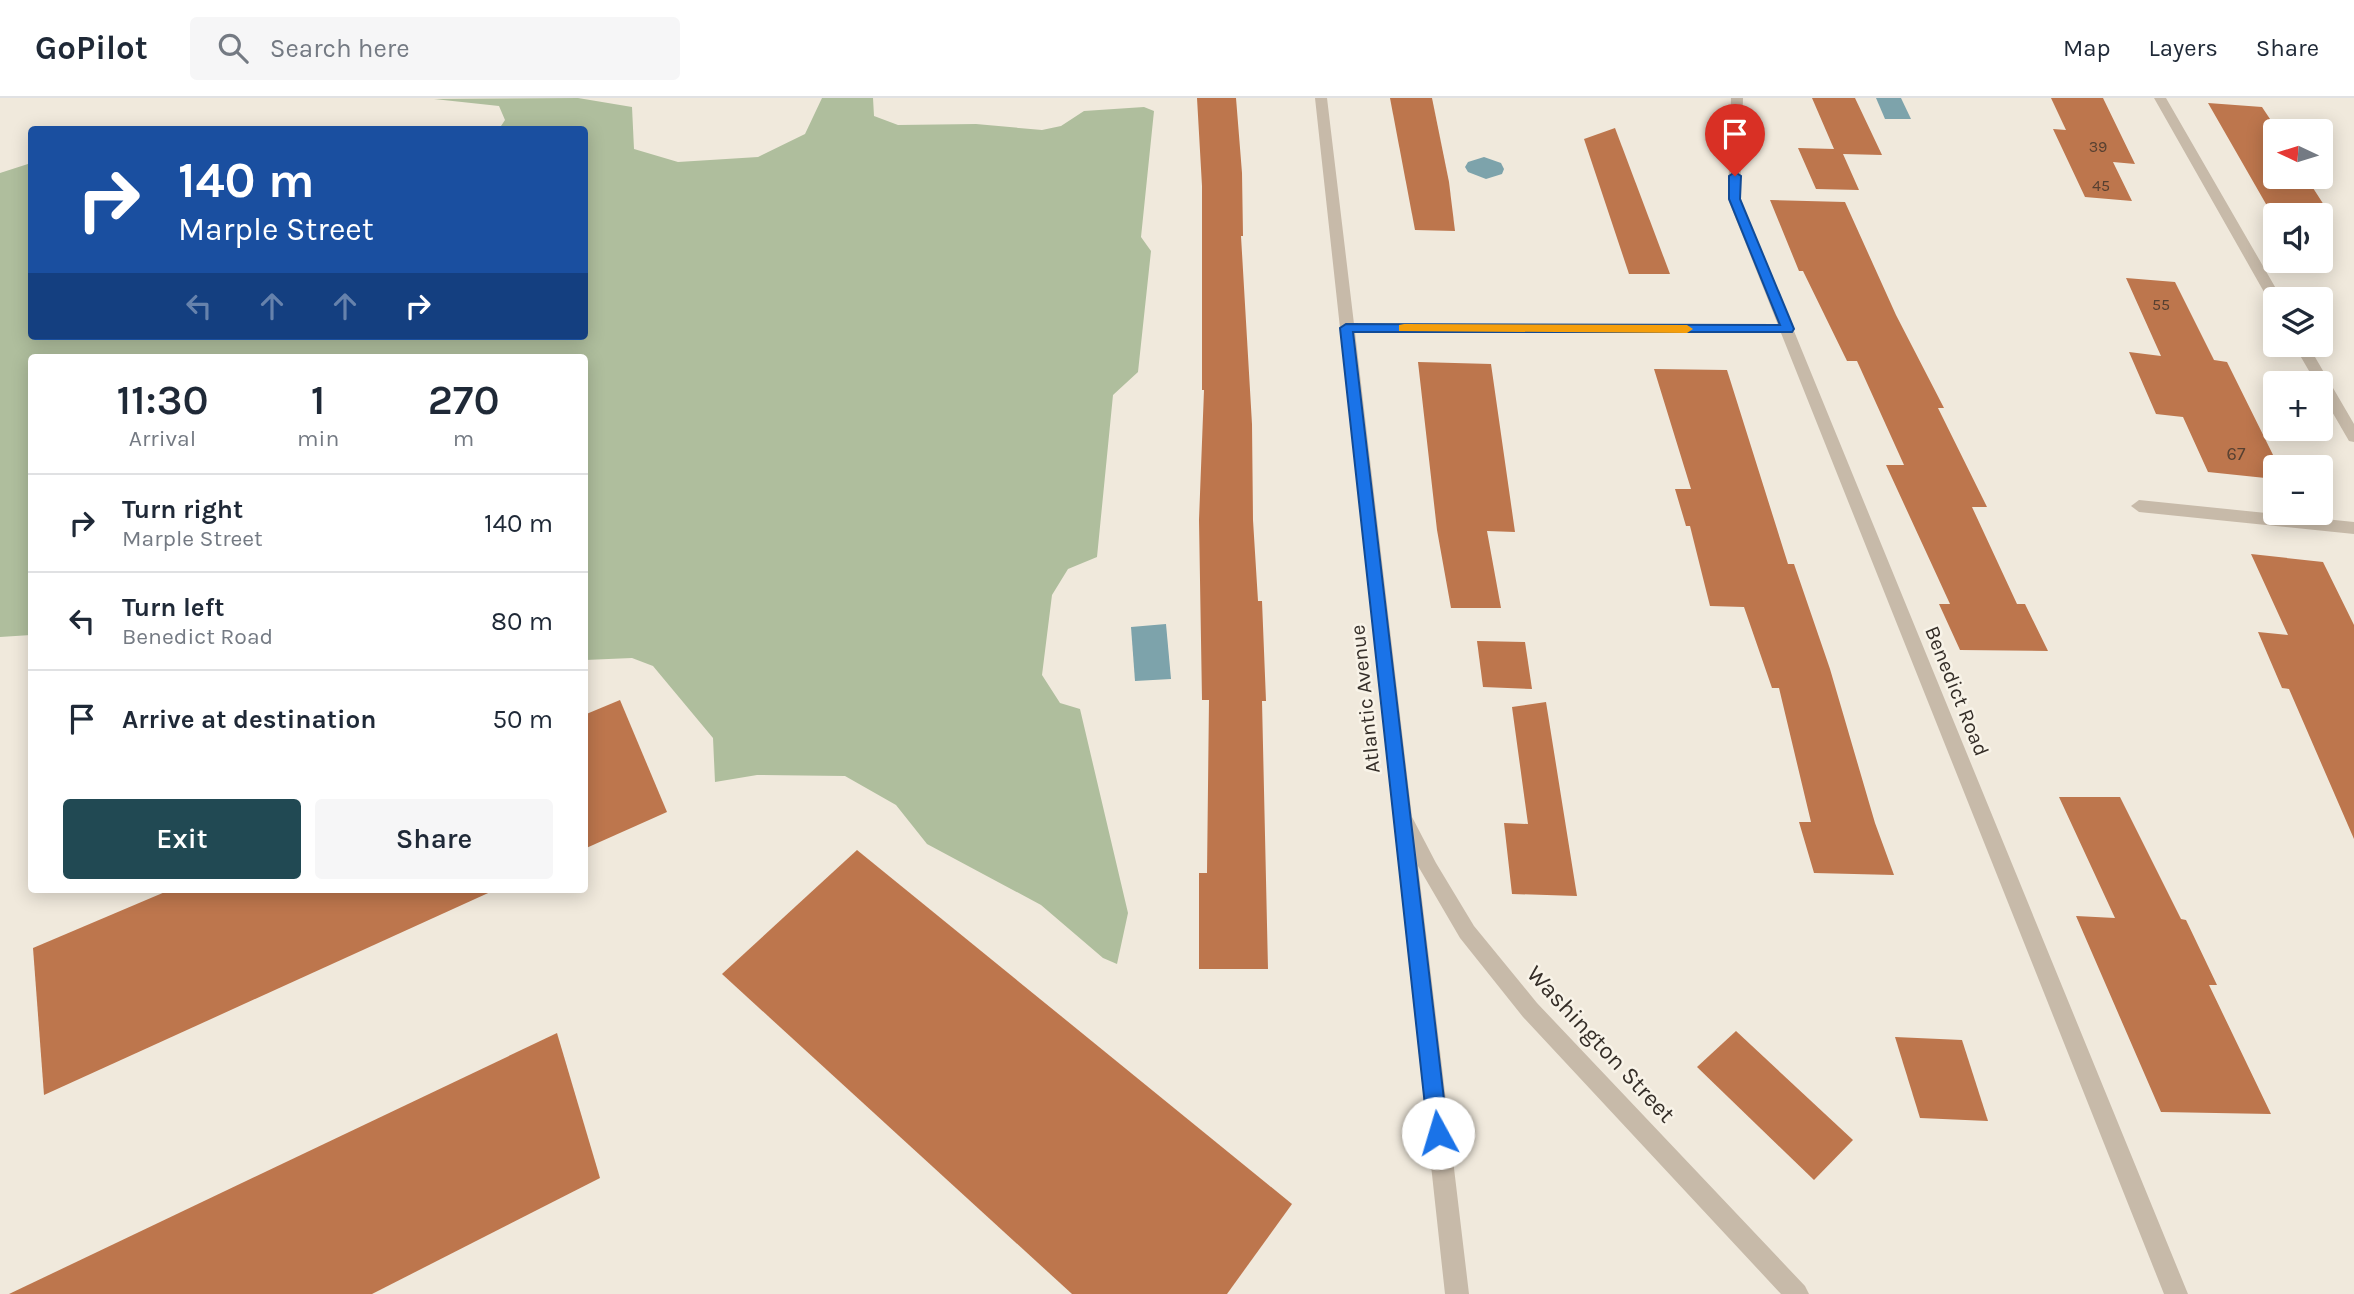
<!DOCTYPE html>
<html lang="en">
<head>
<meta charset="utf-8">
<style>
  :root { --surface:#fff; --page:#f6f6f7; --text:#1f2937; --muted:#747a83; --line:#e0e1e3; --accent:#214953 }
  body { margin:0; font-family:Karla,sans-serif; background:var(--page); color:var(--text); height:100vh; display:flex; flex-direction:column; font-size:26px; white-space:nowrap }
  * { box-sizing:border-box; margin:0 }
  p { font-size:23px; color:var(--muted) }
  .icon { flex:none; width:38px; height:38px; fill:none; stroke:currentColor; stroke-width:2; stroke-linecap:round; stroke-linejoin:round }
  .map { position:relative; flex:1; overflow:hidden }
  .sheet { position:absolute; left:28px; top:256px; width:560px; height:539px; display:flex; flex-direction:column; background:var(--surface); border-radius:7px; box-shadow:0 4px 18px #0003 }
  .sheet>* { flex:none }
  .banner { position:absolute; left:28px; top:28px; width:560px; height:214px; border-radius:7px; box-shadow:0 4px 18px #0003; background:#1a4fa0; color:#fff; overflow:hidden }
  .needle { width:46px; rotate:274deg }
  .buttons { position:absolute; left:2263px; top:21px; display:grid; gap:14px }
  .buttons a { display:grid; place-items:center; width:70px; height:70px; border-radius:7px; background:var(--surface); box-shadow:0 4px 18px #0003; font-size:35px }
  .pin { position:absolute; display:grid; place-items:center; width:60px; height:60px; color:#fff; margin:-72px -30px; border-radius:50% 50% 50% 0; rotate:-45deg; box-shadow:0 0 7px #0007 }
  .pin .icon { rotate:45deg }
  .me { position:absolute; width:77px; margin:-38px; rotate:354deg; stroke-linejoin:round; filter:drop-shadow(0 0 5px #0008) }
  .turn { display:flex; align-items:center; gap:24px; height:147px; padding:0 35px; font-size:32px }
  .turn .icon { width:91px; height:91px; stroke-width:2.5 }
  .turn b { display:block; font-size:49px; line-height:60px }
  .lanes { display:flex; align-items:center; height:66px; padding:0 35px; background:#0003; justify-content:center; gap:35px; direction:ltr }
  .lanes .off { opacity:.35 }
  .eta { display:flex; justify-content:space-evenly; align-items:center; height:119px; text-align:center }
  .eta b { font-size:42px; font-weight:600; line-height:49px }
  .cta { display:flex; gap:14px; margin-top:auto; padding:14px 35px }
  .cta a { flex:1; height:80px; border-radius:7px; background:var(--accent); color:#fff; font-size:28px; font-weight:600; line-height:80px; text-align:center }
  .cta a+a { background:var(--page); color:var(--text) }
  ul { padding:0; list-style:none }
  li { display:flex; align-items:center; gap:21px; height:98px; padding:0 35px; border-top:2px solid var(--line) }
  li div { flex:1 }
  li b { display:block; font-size:26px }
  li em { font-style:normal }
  header { display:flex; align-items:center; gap:42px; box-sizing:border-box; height:98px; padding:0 35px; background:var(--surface); border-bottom:2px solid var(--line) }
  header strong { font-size:33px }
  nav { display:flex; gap:38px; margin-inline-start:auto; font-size:24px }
  .search { width:490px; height:63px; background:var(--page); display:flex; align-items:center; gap:18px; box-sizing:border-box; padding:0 24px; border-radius:7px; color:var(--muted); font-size:26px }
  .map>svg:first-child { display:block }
  .green { fill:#afbe9d }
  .water { fill:#7da3ab }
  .building { fill:#bd764d }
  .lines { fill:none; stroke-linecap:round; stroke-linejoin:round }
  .minor { fill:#c7baa9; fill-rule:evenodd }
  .route { fill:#1a73e8; stroke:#114b97; stroke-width:2 }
  .slow { fill:#f59e0b }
  .labels { text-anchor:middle; stroke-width:5; stroke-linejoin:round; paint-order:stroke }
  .far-number-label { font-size:16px; fill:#574031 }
  .number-label { font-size:18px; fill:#574031 }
  .street-label { font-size:21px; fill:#352e28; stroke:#f8f3e8 }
  .near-street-label { font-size:24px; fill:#352e28; stroke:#f8f3e8 }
</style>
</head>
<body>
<header>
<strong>GoPilot</strong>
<div class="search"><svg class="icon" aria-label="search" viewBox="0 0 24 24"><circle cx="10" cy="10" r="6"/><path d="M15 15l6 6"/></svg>Search here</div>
<nav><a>Map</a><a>Layers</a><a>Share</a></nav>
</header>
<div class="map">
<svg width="2354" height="1196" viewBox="0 0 2354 1196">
  <rect width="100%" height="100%" fill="#f0e9dc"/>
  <path class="green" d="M578,0L632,9L634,51L678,64L758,59L805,36L822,0H873L874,18L898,27L976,26L1042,32L1061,28L1084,13L1144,9L1154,13L1141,139L1151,153L1138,274L1113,297L1097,459L1068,471L1052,497L1042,577L1060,605L1080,611L1128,815L1117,866L1103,860L1041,807L927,746L896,707L845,678L757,677L715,684L713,640L653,568L632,560L585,562L584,259H32L31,537L0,539V75L31,65L32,238H584V32L499,31L505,22L499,8L434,1Z"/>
  <g class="water">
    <path d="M1876,0H1901L1911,21H1885Z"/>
    <path d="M1484,59L1501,65L1504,71L1502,76L1486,81L1468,74L1465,69L1468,64Z"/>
    <path d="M1166,526L1171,581L1135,583L1131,529Z"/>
  </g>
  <g class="building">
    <path d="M1197,0H1236L1242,75L1243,138H1241L1252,326L1253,422L1258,503H1262L1266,603H1262L1268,871H1199V775H1207L1209,602H1202L1199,422L1204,292H1202V88Z"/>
    <path d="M1390,0H1432L1449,84L1455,133L1415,132Z"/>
    <path d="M1812,0H1855L1882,57L1843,56L1859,92L1816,91L1798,50L1834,51Z"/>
    <path d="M2051,0H2103L2135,66L2113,64L2132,103L2085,99L2053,31L2066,32Z"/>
    <path d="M2208,5L2262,9L2278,33H2275V79H2306L2331,118L2270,113Z"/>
    <path d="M1615,30L1670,176H1629L1584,41Z"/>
    <path d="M1770,102L1845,104L1896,217L1944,310H1938L1987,409H1972L2017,506H2025L2048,553L1960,552L1939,506H1950L1886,367H1904L1857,263H1847L1803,173H1799Z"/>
    <path d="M2126,180L2175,184L2214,262L2227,264L2279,369H2275V381L2208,374L2183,319L2156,316L2129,254L2161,258Z"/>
    <path d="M1418,264L1491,266L1515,434L1487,433L1501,510H1451L1437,432Z"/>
    <path d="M1654,271L1727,272L1788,466H1794L1830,571L1875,725L1894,777L1814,775L1799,724H1811L1779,590H1772L1744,509L1710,508L1690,428H1686L1675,391H1691Z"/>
    <path d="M2251,456L2323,464L2354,527V741L2289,591L2282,590L2258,534L2288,537Z"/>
    <path d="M1477,543L1525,544L1532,591L1483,589Z"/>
    <path d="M620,602L667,714L584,751V617Z"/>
    <path d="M1546,604L1577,798L1512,796L1504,725L1528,726L1512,609Z"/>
    <path d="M2059,699H2120L2181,821L2186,822L2217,887H2209L2271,1016L2161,1014L2076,818L2115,820Z"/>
    <path d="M857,752L1292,1106L1227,1196H1072L722,876Z"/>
    <path d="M172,791H497L44,997L33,850Z"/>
    <path d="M1736,933L1853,1042L1814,1082L1697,969Z"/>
    <path d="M557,935L600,1080L372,1196H9Z"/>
    <path d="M1895,939L1962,942L1988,1023L1920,1020Z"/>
  </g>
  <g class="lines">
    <g class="minor">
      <path d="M1315,0H1327L1354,226L1778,227L1728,101L1731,0H1743L1740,101L2188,1196H2164L1781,235L1355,234L1412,719L1436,765L1474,828L1537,905L1805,1188L1809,1196H1781L1523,919L1460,840L1418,768L1469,1196H1445Z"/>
      <path d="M2154,0H2166L2282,201H2275V205L2268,201Z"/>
      <path d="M2294,247H2308L2354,326V344L2349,343L2320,293V285H2316Z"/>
      <path d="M2139,402L2354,424V436L2139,414L2131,408Z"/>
    </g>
  </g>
  <path class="route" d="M1735,74L1741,78L1740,101L1794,231L1792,234H1353L1448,1035L1445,1042L1438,1045L1431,1042L1428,1035L1340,230L1346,226L1780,227L1729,101V78Z"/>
  <path class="slow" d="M1404,226L1687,227L1693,231L1687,235L1399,233V227Z"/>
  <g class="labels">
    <g class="far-number-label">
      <text x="2098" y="54">39</text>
      <text x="2101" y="93">45</text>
      <text x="2161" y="212">55</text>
    </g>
    <g class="number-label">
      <text x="2236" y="362">67</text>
    </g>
    <g class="street-label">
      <text transform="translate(1957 593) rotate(68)" y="7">Benedict Road</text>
      <text transform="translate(1365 601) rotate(-96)" y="7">Atlantic Avenue</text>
    </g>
    <g class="near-street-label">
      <text transform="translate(1601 946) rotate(47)" y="8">Washington Street</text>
    </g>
  </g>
</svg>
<div class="buttons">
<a><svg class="needle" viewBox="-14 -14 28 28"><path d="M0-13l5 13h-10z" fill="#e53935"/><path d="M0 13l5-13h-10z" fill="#747a83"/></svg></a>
<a><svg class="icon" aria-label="sound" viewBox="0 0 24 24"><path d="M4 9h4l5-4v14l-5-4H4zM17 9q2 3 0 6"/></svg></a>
<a><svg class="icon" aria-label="layers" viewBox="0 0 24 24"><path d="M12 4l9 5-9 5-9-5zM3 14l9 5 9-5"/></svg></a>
<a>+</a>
<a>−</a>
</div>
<div class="pin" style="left:1735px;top:78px;background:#d93025"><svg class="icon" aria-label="arrive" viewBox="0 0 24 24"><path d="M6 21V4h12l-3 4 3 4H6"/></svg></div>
<svg class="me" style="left:1438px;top:1035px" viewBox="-20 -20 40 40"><circle r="19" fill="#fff"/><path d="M0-13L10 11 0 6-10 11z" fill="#1a73e8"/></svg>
<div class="banner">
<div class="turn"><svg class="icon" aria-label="right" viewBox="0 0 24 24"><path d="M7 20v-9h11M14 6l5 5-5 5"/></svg><div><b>140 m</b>Marple Street</div></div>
<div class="lanes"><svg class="icon off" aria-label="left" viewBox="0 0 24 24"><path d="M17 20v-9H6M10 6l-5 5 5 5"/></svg><svg class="icon off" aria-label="ahead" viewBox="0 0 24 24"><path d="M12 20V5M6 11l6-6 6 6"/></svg><svg class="icon off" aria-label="ahead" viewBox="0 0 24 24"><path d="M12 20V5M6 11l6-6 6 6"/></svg><svg class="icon" aria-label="right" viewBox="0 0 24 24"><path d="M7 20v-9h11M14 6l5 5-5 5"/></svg></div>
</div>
<section class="sheet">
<div class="eta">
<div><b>11:30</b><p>Arrival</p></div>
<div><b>1</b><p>min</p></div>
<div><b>270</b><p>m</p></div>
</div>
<ul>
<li><svg class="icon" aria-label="right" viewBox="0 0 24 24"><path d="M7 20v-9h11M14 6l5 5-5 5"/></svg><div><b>Turn right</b><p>Marple Street</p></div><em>140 m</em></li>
<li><svg class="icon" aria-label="left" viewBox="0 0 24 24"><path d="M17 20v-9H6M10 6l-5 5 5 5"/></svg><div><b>Turn left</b><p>Benedict Road</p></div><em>80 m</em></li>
<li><svg class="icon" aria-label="arrive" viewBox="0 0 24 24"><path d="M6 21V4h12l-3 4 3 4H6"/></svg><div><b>Arrive at destination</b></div><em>50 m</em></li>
</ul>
<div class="cta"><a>Exit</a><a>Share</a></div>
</section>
</div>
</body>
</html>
